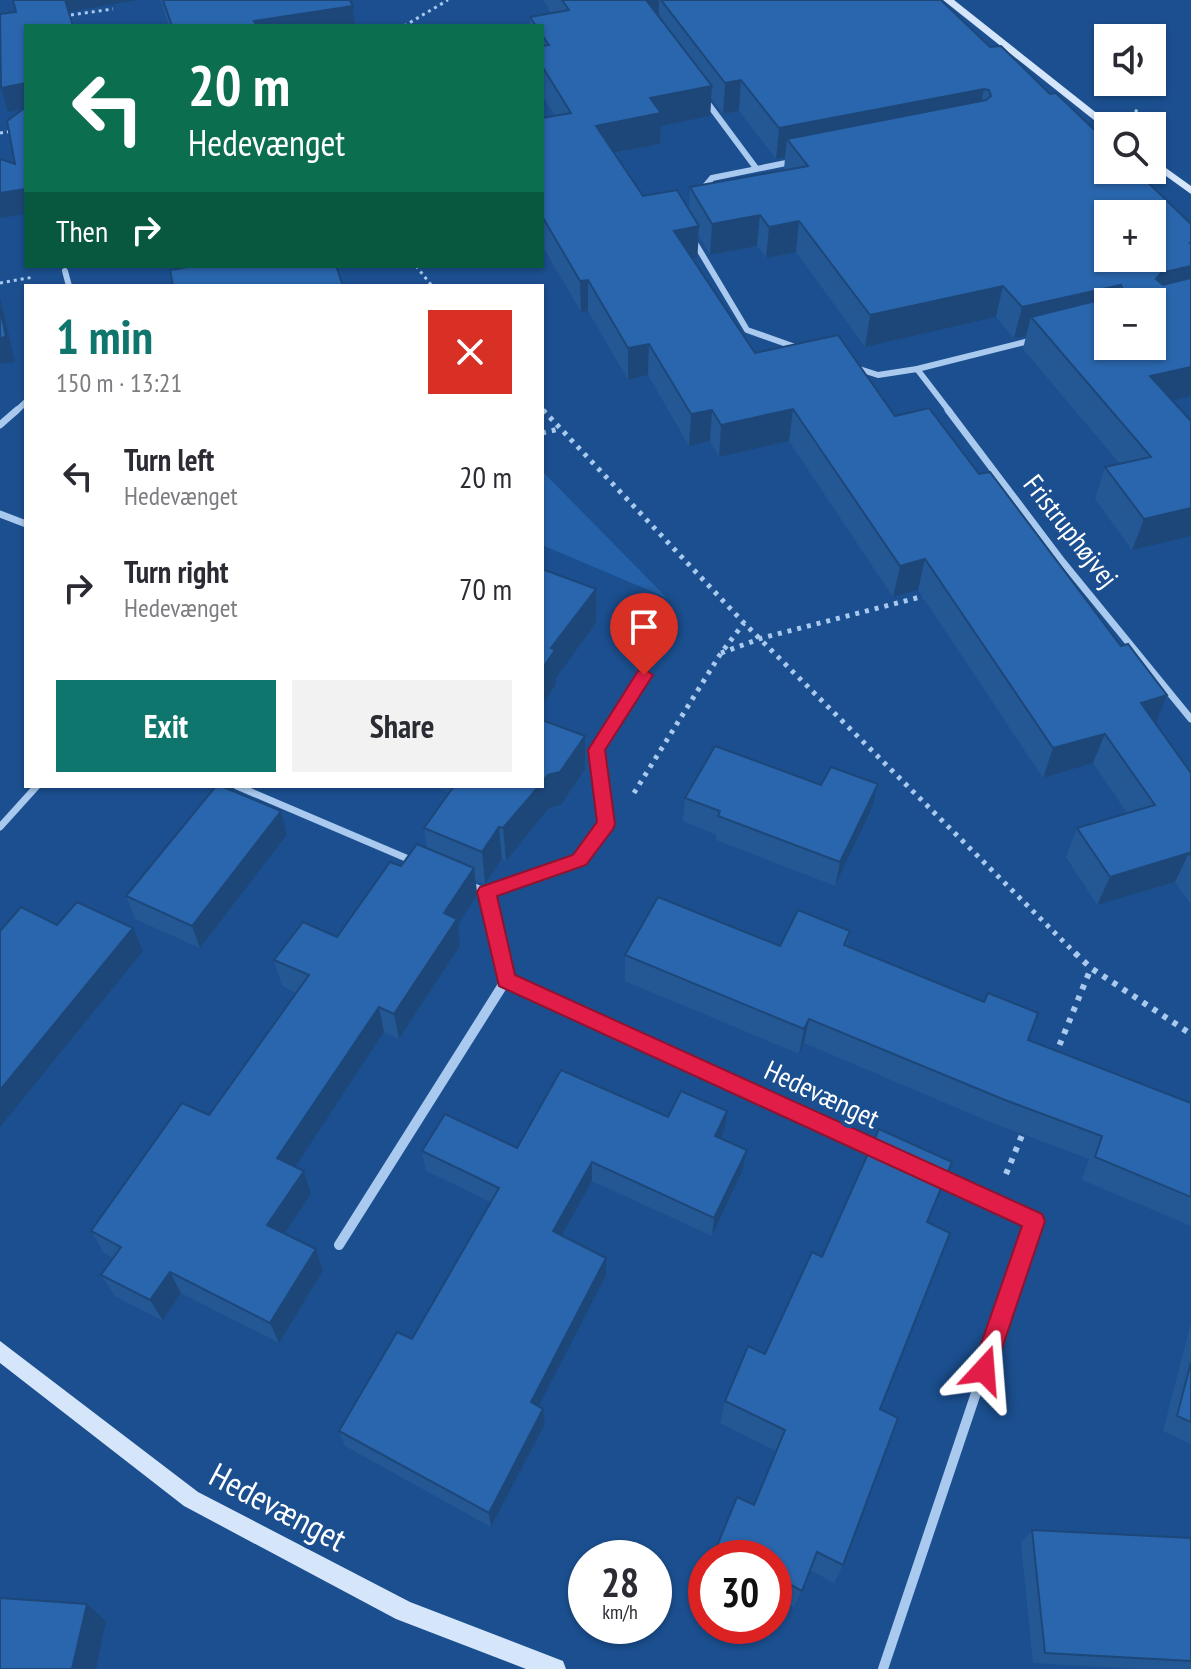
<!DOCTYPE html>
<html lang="en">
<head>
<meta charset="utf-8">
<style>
  :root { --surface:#fff; --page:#f2f2f3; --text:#2b2b33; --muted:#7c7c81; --accent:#0f766e }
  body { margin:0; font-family:"PT Sans Narrow",sans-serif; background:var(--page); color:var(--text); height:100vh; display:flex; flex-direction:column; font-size:30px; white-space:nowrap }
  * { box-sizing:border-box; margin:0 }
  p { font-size:26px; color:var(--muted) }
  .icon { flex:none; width:44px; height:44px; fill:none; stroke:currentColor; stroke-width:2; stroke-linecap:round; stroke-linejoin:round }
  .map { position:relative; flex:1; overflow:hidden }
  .side { position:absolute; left:24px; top:284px; width:520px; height:504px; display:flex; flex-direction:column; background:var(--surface); border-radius:0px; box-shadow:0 2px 6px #0004 }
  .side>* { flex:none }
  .banner { position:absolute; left:24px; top:24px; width:520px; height:244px; border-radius:0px; box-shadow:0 2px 6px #0004; background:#0b6e4f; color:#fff; overflow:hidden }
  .fabs { position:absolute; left:1094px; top:24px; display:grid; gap:16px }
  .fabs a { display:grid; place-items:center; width:72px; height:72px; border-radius:0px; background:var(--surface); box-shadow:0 2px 6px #0004; font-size:40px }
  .speed { position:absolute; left:568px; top:1540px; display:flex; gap:16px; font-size:40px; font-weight:700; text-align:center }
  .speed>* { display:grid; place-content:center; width:104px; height:104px; border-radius:50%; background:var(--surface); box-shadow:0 2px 6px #0004; line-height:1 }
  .speed small { font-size:20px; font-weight:400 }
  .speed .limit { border:12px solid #d22; background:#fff; color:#111 }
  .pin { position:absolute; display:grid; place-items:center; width:68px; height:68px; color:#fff; margin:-82px -34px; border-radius:50% 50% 50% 0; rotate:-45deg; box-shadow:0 0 8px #0007 }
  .pin .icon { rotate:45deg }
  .me { position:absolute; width:88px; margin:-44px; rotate:19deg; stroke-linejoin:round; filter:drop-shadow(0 0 6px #0008) }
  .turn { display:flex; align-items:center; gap:28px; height:168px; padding:0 32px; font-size:36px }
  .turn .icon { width:104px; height:104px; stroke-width:2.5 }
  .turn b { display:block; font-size:56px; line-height:68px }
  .then { display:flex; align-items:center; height:76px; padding:0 32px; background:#0003; gap:16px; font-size:30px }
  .round { display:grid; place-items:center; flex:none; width:84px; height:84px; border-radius:0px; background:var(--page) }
  .headline { display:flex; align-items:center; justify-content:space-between; height:136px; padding:0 32px }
  h1 { font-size:48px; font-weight:700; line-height:60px; color:var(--accent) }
  .button { display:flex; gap:16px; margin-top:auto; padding:16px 32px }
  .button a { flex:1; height:92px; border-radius:0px; background:var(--accent); color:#fff; font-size:32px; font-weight:700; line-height:92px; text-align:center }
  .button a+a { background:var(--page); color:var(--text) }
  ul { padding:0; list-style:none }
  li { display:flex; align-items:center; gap:24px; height:112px; padding:0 32px }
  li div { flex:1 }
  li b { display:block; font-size:30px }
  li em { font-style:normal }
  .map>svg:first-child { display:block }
  .green { fill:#2461a8 }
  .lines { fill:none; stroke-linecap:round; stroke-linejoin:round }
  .path-far2 { stroke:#a9c9ee; stroke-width:3; stroke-dasharray:3 4; stroke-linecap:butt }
  .path-far1 { stroke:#a9c9ee; stroke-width:5; stroke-dasharray:4 6; stroke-linecap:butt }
  .path { stroke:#a9c9ee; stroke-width:6; stroke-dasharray:5 7; stroke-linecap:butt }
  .street-far2 { stroke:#a9c9ee; stroke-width:6 }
  .street-far1 { stroke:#a9c9ee; stroke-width:7 }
  .street { stroke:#a9c9ee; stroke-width:10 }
  .secondary { fill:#d6e6fa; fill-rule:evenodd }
  .wall { fill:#245895; fill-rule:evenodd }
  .shaded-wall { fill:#1d4779 }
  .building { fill:#2a66ad; stroke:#1d4779; stroke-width:2; fill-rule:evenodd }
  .route { fill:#e11d48; stroke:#92132f; stroke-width:2 }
  .labels { text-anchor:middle; stroke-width:8; stroke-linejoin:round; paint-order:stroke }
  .street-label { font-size:28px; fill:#fff; stroke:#1b4f8f }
  .near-street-label { font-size:34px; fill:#fff; stroke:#1b4f8f }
</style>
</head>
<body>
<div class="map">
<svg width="1191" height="1669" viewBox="0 0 1191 1669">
  <rect width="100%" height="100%" fill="#1b4f8f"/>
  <path class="green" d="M542,471L667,598L542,545Z"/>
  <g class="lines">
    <g class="path-far2">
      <path d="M64,16L113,9"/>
      <path d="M404,26L448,0"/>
      <path d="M1135,110L1165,133"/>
      <path d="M0,133L26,129"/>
      <path d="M416,266L432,286"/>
      <path d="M0,283L34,277"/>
      <path d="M542,409L545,412"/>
    </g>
    <g class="path-far1">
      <path d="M543,410L744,623L1077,955"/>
      <path d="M542,433L559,429"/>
      <path d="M721,653L762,638L928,595"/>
      <path d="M634,793L721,653L744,623"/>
    </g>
    <g class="path">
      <path d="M1075,953L1091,968L1191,1034"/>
      <path d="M1055,1056L1091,968"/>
      <path d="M1006,1174L1025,1128"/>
    </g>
    <g class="street-far2">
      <path d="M704,98L756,168"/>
      <path d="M701,191L712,178L796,161"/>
      <path d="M694,241L747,330L798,348"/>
      <path d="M65,271L69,286"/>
      <path d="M853,367L878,375L917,369L950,412"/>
      <path d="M917,369L1033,340"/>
      <path d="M15,412L26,402"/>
    </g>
    <g class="street-far1">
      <path d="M948,410L1062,561L1191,719"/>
      <path d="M0,425L17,410"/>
      <path d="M0,514L26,524"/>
      <path d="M237,786L413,861"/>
      <path d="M0,827L37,786"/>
      <path d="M470,885L486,892L580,860L606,824L597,750L644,675"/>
      <path d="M486,892L500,955"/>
    </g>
    <g class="street">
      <path d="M506,980L880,1151"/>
      <path d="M339,1245L506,980L500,953"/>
      <path d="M883,1669L1034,1221L936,1176"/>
    </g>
    <g class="secondary">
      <path d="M943,0H954L1113,126L1104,128Z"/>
      <path d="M1152,158L1191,186V194L1152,166Z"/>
      <path d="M0,1341L198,1492L410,1602L563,1661L566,1669H526L396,1619L184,1506L0,1363Z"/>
    </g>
  </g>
  <g class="wall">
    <path d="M160,0H350L353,6L355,26H169Z"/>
    <path d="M543,0H941L1191,396L1172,400L1191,421L1132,550L1095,499L1105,467L1120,464L1023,349L1026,336L1014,338L996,317L865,347L796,252L766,258L757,246L710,255L699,236L697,258L692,259L755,353L895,416L979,474L1121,646L1167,695L1155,724L1191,773V905L1175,882L1097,905L1066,857L1077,828L1127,813L1093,763L1043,778L918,590L893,597L789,441L719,457L710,441L689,446L648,375L628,380L588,311L581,312L542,245V118L555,116L542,95V26H530V17L551,13ZM711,98L723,114L739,111L776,159L785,157L784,170L690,187L689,209L643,196L614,153L660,144L661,126L710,116Z"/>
    <path d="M585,769L561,805L549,808L506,861L502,859L485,884L476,881L477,895L458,925L460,946L399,1039L384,1032L295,1166L304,1171L311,1194L285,1234L316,1249L323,1271L279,1343L181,1293L163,1321L115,1296L101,1275L113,1258L104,1253L91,1231L209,1115L297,993L282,986L274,960L337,937L401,866L427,848L424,828L449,793L433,786H542Z"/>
    <path d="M821,785L872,808L835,886L716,840V835L683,821L685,798Z"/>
    <path d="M281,811L287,835L200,948L135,919L126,896Z"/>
    <path d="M850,931L847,947L1028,1040L1191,1103V1226L1082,1180L1089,1159L995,1124L804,1043L799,1054L625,981V955L780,946Z"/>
    <path d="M668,1117L724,1131L720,1139L747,1150L743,1169L712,1236L592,1181L562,1236L606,1258V1276L538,1406L543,1409L545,1424L491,1527L345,1446L339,1431L412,1339L491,1202L426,1171L422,1151L517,1148Z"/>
    <path d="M927,1222L880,1409L843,1565L834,1583L810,1570L794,1607L774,1597V1558H714L717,1546L754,1505L776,1451L720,1423L725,1401L765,1354L822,1257Z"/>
    <path d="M1191,1323V1444L1163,1431Z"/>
    <path d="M1032,1530L1191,1538V1669H1139L1033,1663L1021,1543Z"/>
  </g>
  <g class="shaded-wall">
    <path d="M65,0H138L68,12Z"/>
    <path d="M644,0H659V17Z"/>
    <path d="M353,6L355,26H255L254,21Z"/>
    <path d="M741,80L739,111L723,114L725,83Z"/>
    <path d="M26,83V109L8,112L1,88Z"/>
    <path d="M712,86L710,116L661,126L660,144L596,156V126L650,98Z"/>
    <path d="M984,89L978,119L787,139L785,157L776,159L779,128Z"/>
    <path d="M26,189V214L0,218V193Z"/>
    <path d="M760,215L757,246L710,255L712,224Z"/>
    <path d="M799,221L796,252L766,258L769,227Z"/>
    <path d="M699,226L697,258L673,262L674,231Z"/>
    <path d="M1190,243H1191V293L1152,304L1156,279Z"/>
    <path d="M588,280V311L581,312L580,281Z"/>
    <path d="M1121,285L1116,302L1031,317L1026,336L1014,338L1022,307Z"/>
    <path d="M1003,286L996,317L865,347L870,315Z"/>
    <path d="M0,298L15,362L0,364Z"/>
    <path d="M649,344L648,375L628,380V348Z"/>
    <path d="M1191,367V396L1140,408L1150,376Z"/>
    <path d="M793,409L789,441L719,457L721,425Z"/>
    <path d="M712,410L710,441L689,446L691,414Z"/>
    <path d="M1191,508V536L1132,550L1144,519Z"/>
    <path d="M925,559L918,590L893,597L900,566Z"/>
    <path d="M596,589V623L556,678V684L542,705V669L551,648Z"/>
    <path d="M1167,695L1155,725L1141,703Z"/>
    <path d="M1105,734L1093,763L1043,778L1053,748Z"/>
    <path d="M585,736V769L561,805L549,808L506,861L503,828L539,786H542V782Z"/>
    <path d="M878,784L872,808L835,886L840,862Z"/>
    <path d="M281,811L287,835L200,948L192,926Z"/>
    <path d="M499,827L502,859L485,884L482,852Z"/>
    <path d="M1189,853L1175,882L1097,905L1110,877Z"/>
    <path d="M474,868L477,895L458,925L460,946L399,1039L394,1014L444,913Z"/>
    <path d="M133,928L143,951L0,1127V1090Z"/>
    <path d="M379,1007L384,1032L286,1181L277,1158Z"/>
    <path d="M809,1019L804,1043L799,1054L804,1029Z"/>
    <path d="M727,1111L724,1131L712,1156L715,1136Z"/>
    <path d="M747,1150L743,1169L712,1236L714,1218Z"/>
    <path d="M592,1162V1181L554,1250L553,1231Z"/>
    <path d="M304,1171L311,1194L276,1247L267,1225Z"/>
    <path d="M316,1249L323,1271L279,1343L270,1323Z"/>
    <path d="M606,1258V1276L533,1417L531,1402Z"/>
    <path d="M170,1272L181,1293L163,1321L150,1300Z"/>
    <path d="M543,1409L545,1424L491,1527L489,1513Z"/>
    <path d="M87,1604L106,1621L96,1669H72Z"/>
  </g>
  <g class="building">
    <path d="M13,0H65L73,26H26V83L1,88L0,14L16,12Z"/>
    <path d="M163,0H350L353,6L254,21L257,26H172Z"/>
    <path d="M562,0H646L712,86L650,98L661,113L596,126L643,196L677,190L699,226L674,231L755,353L838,335L895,416L929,408L979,474L990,472L1121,646L1128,644L1167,695L1141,703L1191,773V856L1189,853L1110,877L1077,828L1155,805L1105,734L1053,748L925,559L900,566L793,409L721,425L712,410L691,414L649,344L628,348L588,280L580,281L542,216V118L571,113L542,66V46L549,45L542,35V26H536L530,17L569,10Z"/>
    <path d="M661,0H941L990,47L1001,46L1050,94L1056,93L1108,143V170H1135L1191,224V243H1190L1191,245V266L1161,273L1156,279L1163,285L1191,278V367L1150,376L1191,421V508L1144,519L1105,467L1151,457L1031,317L1119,295L1123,290L1121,285L1022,307L1003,286L870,315L799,221L769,227L760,215L712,224L690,187L808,166L787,139L986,100L991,96L989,90L984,89L779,128L741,80L725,83ZM1108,214H1152V258H1108ZM1108,302H1152V346H1108Z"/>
    <path d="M26,107V189L0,193V159L15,164L7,121Z"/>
    <path d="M194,266H336L343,286H173L170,270Z"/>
    <path d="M0,308L6,337L0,338Z"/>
    <path d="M542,569L596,589L551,648L555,650L542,669Z"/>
    <path d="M542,720L585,736L560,772L548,775L542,782Z"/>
    <path d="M715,746L821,785L831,767L878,784L840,862L718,816L720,811L685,798Z"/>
    <path d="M216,786H221L281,811L192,926L126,896Z"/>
    <path d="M454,786H539L503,828L499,827L482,852L424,828Z"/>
    <path d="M417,844L474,868L444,913L457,919L394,1014L379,1007L277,1158L304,1171L267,1225L316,1249L270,1323L170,1272L150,1300L101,1275L121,1247L91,1231L182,1103L209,1115L309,975L274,960L303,922L337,937L390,862L401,866Z"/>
    <path d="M658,897L780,946L798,910L850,931L844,945L984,1002L988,993L1038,1013L1028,1040L1191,1103V1197L1095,1157L1102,1136L1005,1100L809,1019L804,1029L625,955Z"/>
    <path d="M77,902L133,928L0,1090V931L21,907L57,925Z"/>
    <path d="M561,1070L668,1117L681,1091L727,1111L715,1136L747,1150L714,1218L592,1162L553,1231L606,1258L531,1402L543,1409L489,1513L339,1431L397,1332L412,1339L499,1188L422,1151L445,1114L517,1148Z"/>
    <path d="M879,1129L952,1162L927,1222L950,1233L880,1409L898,1418L843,1565L817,1552L802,1591L774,1576V1558H740L717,1546L737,1497L754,1505L785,1430L725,1401L748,1346L765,1354L812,1252L822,1257Z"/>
    <path d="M1191,1362V1422L1177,1416Z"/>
    <path d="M1032,1530L1191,1538V1661L1045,1653Z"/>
    <path d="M0,1598L87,1604L72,1669H0Z"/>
  </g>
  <path class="route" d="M644,669L653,675L605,750L615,824L613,829L586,865L497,896L515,975L1042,1214L1045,1221L992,1378L984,1382L976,1378L972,1370L1022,1226L499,986L477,892L480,887L573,855L597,822L588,750L638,671Z"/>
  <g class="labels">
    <g class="street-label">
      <text transform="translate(1071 531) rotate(52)" y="10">Fristruphøjvej</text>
      <text transform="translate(822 1094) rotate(25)" y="10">Hedevænget</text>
    </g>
    <g class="near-street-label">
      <text transform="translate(278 1507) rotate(28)" y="12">Hedevænget</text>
    </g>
  </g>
</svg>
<div class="fabs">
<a><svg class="icon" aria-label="sound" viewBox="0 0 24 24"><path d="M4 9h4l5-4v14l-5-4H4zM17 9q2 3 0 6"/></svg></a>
<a><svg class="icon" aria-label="search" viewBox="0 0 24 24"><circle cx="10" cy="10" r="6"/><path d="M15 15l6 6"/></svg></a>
<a>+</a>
<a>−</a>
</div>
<div class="speed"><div>28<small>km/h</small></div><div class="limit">30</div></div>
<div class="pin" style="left:644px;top:675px;background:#d93025"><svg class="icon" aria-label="arrive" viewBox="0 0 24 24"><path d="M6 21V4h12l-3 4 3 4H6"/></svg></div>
<svg class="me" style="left:984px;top:1370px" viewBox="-20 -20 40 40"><path d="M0-17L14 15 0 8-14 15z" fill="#e11d48" stroke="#fff" stroke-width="4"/></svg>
<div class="banner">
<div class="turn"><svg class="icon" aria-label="left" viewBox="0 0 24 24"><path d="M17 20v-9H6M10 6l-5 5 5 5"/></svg><div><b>20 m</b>Hedevænget</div></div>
<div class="then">Then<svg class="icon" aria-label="right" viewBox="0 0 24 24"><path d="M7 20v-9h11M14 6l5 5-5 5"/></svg></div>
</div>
<section class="side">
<div class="headline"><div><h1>1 min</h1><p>150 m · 13:21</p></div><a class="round" style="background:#d93025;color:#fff"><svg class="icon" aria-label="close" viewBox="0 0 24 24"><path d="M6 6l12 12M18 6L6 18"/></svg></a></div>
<ul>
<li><svg class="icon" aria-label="left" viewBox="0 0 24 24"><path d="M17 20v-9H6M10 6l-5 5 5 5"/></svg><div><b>Turn left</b><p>Hedevænget</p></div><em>20 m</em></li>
<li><svg class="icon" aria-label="right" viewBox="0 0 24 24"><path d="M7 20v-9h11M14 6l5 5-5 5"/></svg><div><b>Turn right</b><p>Hedevænget</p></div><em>70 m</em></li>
</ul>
<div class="button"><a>Exit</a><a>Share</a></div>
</section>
</div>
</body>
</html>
